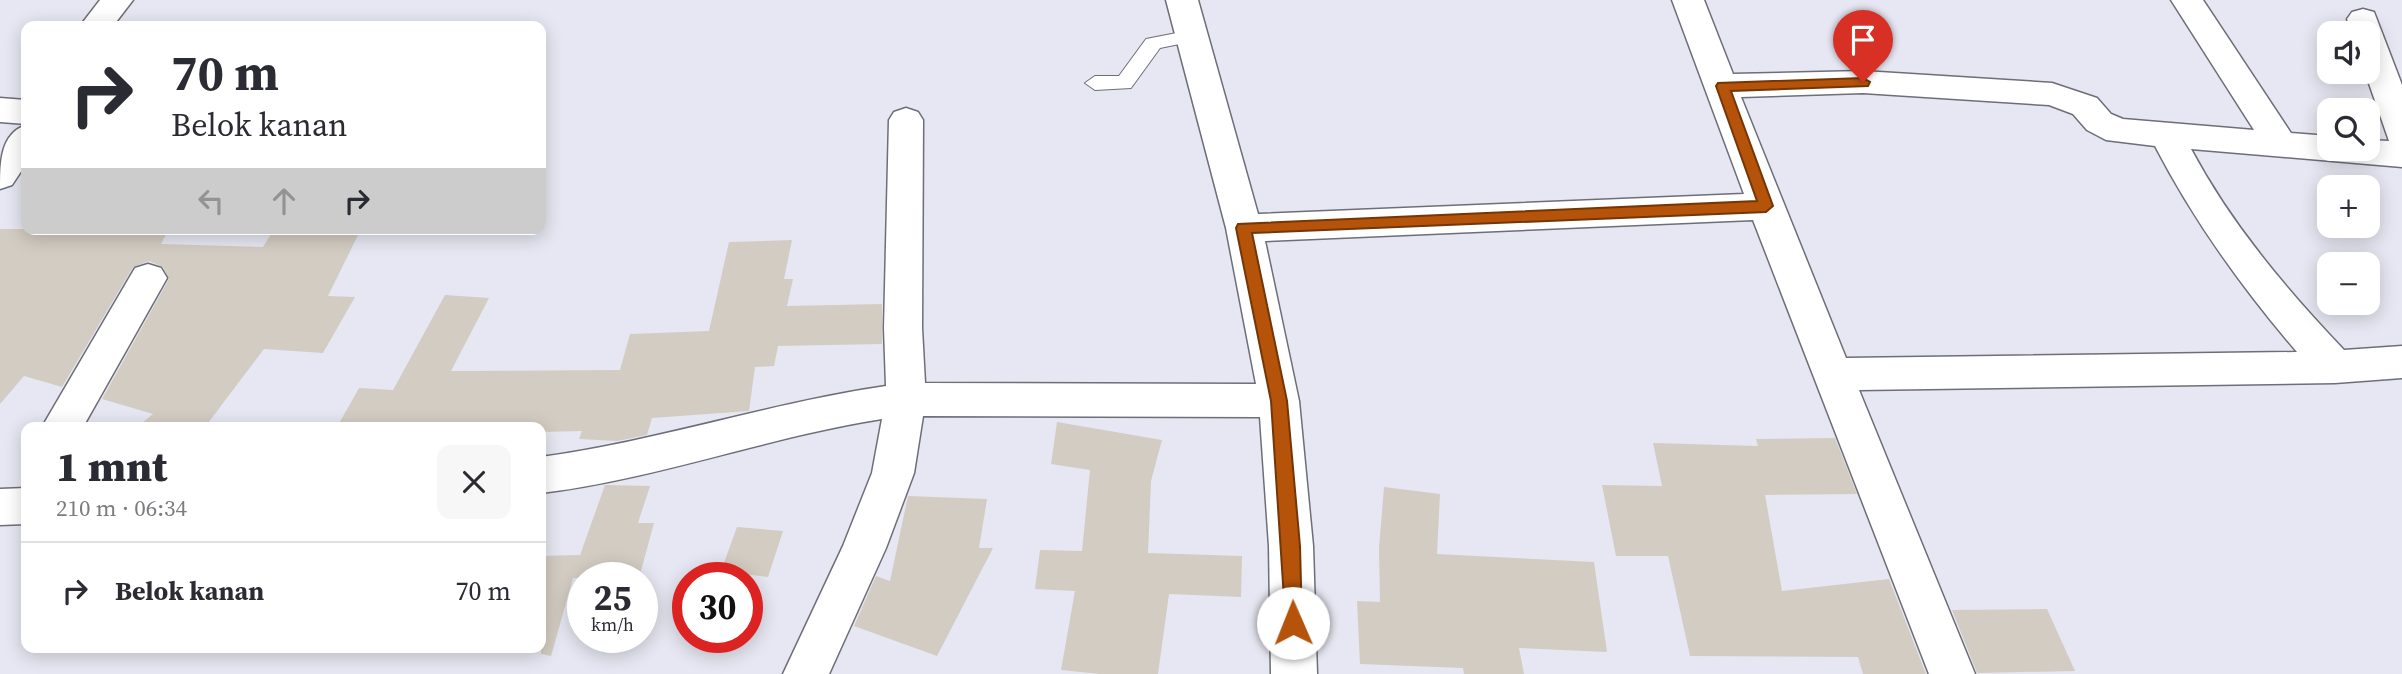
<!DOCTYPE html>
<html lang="id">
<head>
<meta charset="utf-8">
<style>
  :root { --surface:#fff; --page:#f7f7f7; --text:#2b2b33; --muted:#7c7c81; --line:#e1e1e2 }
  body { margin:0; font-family:"Source Serif 4",serif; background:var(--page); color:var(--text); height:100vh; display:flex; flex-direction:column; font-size:26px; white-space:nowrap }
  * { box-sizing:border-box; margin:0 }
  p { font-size:23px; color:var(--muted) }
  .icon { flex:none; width:38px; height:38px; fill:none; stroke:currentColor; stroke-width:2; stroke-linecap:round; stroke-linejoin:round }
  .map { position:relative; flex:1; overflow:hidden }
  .details { position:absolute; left:21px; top:422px; width:525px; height:231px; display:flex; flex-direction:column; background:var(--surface); border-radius:14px; box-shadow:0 4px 18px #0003 }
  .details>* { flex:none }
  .top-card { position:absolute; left:21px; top:21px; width:525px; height:214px; border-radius:14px; box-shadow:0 4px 18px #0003; background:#fff; color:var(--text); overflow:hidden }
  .controls { position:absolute; left:2317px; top:21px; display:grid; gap:14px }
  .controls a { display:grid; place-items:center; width:63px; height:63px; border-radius:14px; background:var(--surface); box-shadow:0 4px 18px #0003; font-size:35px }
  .speed { position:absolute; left:567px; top:562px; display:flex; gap:14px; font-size:35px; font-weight:700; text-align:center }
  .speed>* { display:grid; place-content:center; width:91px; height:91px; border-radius:50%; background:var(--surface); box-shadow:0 4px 18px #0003; line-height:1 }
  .speed small { font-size:18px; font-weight:400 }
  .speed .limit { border:10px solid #d22; background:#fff; color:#111 }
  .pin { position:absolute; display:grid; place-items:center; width:60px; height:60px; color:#fff; margin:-72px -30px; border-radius:50% 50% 50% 0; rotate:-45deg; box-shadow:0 0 7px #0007 }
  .pin .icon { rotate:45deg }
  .me { position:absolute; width:77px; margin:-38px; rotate:359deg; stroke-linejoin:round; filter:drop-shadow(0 0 5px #0008) }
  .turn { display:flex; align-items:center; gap:24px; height:147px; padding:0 35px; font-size:32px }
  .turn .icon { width:91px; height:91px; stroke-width:2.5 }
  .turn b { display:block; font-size:49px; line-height:60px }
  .lanes { display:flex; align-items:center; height:66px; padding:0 35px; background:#0003; justify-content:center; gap:35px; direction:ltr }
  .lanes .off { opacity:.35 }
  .round { display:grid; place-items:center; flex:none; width:74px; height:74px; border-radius:14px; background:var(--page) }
  .summary { display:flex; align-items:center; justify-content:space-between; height:119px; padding:0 35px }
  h1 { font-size:42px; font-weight:800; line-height:52px }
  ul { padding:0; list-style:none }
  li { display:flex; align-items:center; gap:21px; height:98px; padding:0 35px; border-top:2px solid var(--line) }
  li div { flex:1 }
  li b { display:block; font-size:26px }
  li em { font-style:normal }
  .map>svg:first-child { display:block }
  .building { fill:#d3ccc2 }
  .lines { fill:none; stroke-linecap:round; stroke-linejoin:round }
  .service-casing { stroke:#6d6e78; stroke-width:2 }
  .minor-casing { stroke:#6d6e78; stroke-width:3 }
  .service { fill:#fff; fill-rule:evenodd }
  .minor { fill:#fff; fill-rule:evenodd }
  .route { fill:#b45309; stroke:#753606; stroke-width:2 }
</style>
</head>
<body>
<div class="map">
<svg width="2402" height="674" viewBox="0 0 2402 674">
  <rect width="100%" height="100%" fill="#e6e7f2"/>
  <g class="building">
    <path d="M0,229H169L161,244L263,247L274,229H361L328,296L355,297L323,353L264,349L205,427H137L153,414L102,399L169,279L163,267L149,261L133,267L62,387L24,376L0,404Z"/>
    <path d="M792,240L784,279H793L787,306L882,304V344L778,346L774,366L755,367L749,411L652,418L647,435L617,441L579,439L582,431L541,432V427H337L359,388L393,390L445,295L489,298L451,371L620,370L630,334L709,331L729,242Z"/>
    <path d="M1057,422L1162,440L1151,481L1148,553L1242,556L1241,597L1169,594L1158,674H1100L1061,670L1075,591L1035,589L1040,550L1082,551L1090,470L1051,464Z"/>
    <path d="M1835,438L1857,494L1765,495L1782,591L1889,579L1926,674H1863L1858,657L1690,656L1668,556H1616L1602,485L1662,486L1653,443L1758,446L1756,439Z"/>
    <path d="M605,485L650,486L638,523H654L639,578H573L551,656L541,654V556L580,555L579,558Z"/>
    <path d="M1384,487L1440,494L1437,554L1594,562L1607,652L1519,648L1524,674H1464L1463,668L1360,664L1357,601L1380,602L1379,548Z"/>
    <path d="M908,496L987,499L979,548H993L937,656L854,626L876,576L890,581Z"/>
    <path d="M737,527L783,531L768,577L721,571Z"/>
    <path d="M2047,609L2075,671L1977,673L1952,610Z"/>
  </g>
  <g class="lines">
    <defs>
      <path id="service" d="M1192,30L1201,36L1199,40L1160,48L1131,88L1095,90L1085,83L1095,76H1119L1146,39Z"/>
      <g id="minor">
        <path d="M100,0H133L113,26H80Z"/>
        <path d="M1166,0H1198L1258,214L1744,194L1672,0H1704L1733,74L1863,71L2052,83L2097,98L2111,114L2123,119L2254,130L2171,0H2203L2291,133L2329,136V149H2368V140L2389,141L2365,72H2368V33H2352L2347,19L2352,12L2363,9L2374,12L2402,85V167L2191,149C2231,224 2286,289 2344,350L2402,346V378L2335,383L1859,390L1975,674H1929L1753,220L1265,241L1299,401L1313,546L1317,674H1271L1269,546L1260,417L923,416L914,473L886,548L829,674H783L843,546L872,473L882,419C767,437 657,479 541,493V457C658,441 769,403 886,386L884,328L889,120L894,112L906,108L918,112L923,120L922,328L925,383L1256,384L1226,228ZM1863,93L2049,105L2073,114L2087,130L2106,140L2155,146C2194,221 2242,288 2297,352L1846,358L1741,97Z"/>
        <path d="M0,98L26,100V124L0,122Z"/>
        <path d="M26,125V164L12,185L0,189C0,163 0,134 26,125Z"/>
        <path d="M148,264L161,268L167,278L83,427H42L135,268Z"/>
        <path d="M26,488V524L0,525V489Z"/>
      </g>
    </defs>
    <use href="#service" class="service-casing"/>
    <use href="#minor" class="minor-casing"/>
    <use href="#service" class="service"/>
    <use href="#minor" class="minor"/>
  </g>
  <path class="route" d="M1863,78L1870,82L1868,86L1731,91L1773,206L1766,212L1252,233L1287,401L1300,546L1302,623L1299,629L1293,631L1286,629L1271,401L1236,228L1238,224L1757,201L1716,86L1718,83Z"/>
</svg>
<div class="controls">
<a><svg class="icon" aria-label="sound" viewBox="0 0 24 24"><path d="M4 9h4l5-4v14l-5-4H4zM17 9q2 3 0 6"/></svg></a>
<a><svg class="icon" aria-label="search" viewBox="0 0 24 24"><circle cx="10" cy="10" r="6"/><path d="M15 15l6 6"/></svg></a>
<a>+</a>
<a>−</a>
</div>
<div class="speed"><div>25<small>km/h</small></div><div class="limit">30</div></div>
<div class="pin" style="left:1863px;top:82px;background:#d93025"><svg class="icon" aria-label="arrive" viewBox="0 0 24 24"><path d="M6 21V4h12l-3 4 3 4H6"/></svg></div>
<svg class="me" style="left:1293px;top:623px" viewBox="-20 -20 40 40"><circle r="19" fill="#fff"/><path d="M0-13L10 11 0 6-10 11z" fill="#b45309"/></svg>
<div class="top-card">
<div class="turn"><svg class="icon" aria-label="right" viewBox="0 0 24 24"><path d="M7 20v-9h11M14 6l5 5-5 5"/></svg><div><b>70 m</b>Belok kanan</div></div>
<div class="lanes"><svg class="icon off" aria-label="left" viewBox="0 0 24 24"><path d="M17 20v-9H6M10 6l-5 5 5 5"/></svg><svg class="icon off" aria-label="ahead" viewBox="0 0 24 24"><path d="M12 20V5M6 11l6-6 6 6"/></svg><svg class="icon" aria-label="right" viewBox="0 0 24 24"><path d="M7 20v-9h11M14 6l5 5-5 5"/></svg></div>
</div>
<section class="details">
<div class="summary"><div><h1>1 mnt</h1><p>210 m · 06:34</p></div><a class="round"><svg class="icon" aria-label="close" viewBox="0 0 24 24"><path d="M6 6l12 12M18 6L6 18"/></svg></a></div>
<ul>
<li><svg class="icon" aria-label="right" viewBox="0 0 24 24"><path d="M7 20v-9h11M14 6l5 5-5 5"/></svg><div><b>Belok kanan</b></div><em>70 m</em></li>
</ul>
</section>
</div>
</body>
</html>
